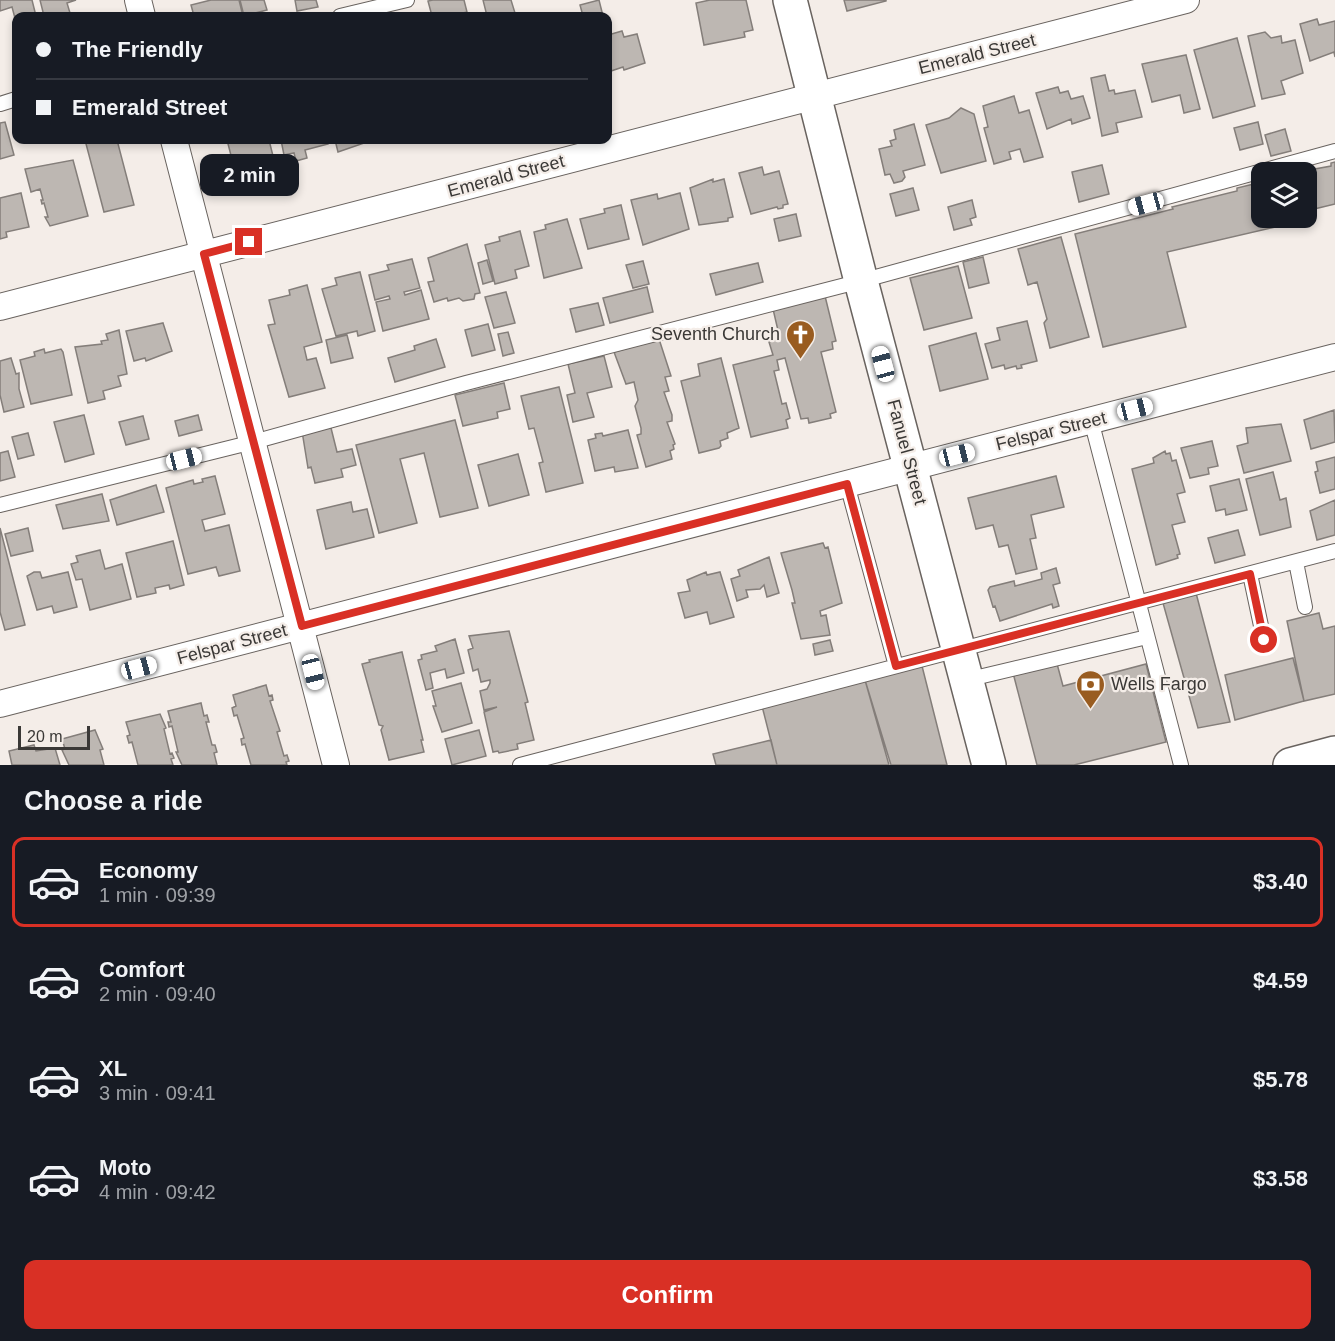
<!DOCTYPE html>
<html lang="en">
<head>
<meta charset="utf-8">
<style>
  body { margin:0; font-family:Arial,sans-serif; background:#242831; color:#f1f3f6; height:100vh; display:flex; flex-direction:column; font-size:22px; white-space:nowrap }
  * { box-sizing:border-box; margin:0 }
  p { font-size:20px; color:#9ea1a6 }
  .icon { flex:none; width:33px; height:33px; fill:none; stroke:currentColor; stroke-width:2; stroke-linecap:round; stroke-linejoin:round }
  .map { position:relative; height:765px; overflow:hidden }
  .side { display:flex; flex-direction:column; background:#171b24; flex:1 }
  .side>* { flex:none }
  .top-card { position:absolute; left:12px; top:12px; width:600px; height:132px; border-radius:12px; box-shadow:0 3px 9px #0003; display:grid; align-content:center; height:132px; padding:0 24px; background:#171b24 }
  .fabs { position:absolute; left:1251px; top:162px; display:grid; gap:12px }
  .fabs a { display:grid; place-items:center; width:66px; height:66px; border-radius:12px; background:#171b24; box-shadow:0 3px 9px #0003; font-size:30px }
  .scale { position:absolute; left:18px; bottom:15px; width:72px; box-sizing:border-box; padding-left:6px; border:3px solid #3a3836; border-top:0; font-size:16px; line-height:21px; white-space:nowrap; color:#3a3836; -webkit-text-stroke:4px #f4ede8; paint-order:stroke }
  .end { position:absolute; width:27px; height:27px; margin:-14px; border:8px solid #d93025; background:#fff; box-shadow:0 0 0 3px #fff }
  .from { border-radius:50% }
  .bubble { position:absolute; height:42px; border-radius:12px; background:#171b24; box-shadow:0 3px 9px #0003; font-size:20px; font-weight:600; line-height:42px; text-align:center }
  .car { position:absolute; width:18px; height:36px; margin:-18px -9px; border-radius:8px; box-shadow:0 0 4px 2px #0007; background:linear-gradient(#fff 24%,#345 0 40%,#fff 0 76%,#345 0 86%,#fff 0) }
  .top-card b { display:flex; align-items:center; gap:21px; height:57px; font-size:22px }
  .top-card b+b { border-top:2px solid #363941 }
  .top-card i { width:15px; height:15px; background:#f1f3f6 }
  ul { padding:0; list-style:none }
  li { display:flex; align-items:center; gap:18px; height:90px; margin:0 12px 9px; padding:0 12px; border:3px solid transparent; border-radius:12px }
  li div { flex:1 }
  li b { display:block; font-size:22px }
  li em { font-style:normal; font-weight:600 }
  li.selected { border-color:#d93025 }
  li>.icon { width:54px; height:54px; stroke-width:1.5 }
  h2 { padding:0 24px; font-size:27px; line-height:72px }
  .action { display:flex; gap:12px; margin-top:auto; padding:12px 24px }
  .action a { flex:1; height:69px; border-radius:12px; background:#d93025; color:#fff; font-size:24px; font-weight:600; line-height:69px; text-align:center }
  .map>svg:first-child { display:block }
  .building { fill:#bdb7b2; stroke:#847e7a; stroke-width:1.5 }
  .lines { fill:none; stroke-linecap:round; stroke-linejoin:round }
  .lane-casing { stroke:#69635f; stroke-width:16 }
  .street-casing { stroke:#69635f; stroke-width:28 }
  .secondary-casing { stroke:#69635f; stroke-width:36 }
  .lane { stroke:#fff; stroke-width:14 }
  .street { stroke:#fff; stroke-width:26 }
  .secondary { stroke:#fff; stroke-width:33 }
  .route { stroke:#d93025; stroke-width:8 }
  .labels { text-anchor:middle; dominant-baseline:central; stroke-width:4.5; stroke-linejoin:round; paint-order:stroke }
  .street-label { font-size:18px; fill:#3a3836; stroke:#f4ede8 }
  .poi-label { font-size:18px; fill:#3a3836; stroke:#f4ede8; text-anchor:end }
</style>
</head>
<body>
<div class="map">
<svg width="1335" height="765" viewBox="0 0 1335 765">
  <rect width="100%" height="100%" fill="#f4ede8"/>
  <!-- building -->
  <path class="building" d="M0,0H32L36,16H16V22L12,7L0,11Z
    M40,0H76L67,3L70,13L58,16H44Z
    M211,0H239L243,16H194L191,5Z
    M240,0H264L267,10L244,16Z
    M295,0H316L318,7L297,11Z
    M433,0H464L467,12L452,16H432L428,1Z
    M483,0H511L515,13L487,16Z
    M599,0L603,16H583L580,5Z
    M710,0H746L753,30L744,32L745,37L704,45L696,3Z
    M844,0H886V1L847,11Z
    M1317,19L1319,25L1335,21V57L1334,52L1310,61L1300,24Z
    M622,31L624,37L637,34L645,63L624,70L623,67L611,71L608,63V35Z
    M1265,32L1271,38L1281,36L1282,43L1295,40L1303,73L1281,81L1285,94L1262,99L1248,36Z
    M1237,38L1255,106L1213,118L1194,50Z
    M1186,55L1200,109L1184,113L1180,95L1152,102L1142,64Z
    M1105,75L1109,91L1114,90L1115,94L1135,90L1142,117L1116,123L1118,132L1102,136L1091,78Z
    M1058,87L1060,93L1068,91L1071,99L1083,96L1090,118L1072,124L1071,119L1047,129L1036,93Z
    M1014,96L1019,113L1029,110L1043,157L1024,162L1020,149L1009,152L1011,159L994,164L984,128L988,127L983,106Z
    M961,108L974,114L986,161L941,173L926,125L949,118Z
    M5,122L14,155L0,159V123Z
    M1258,122L1263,144L1240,150L1234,128Z
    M914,124L925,165L903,171L905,177L902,181L894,183L890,174L885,175L879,149L892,146L890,141L896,139L894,130Z
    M1285,129L1291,151L1271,156L1265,135Z
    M85,140H117L134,205L104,212Z
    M227,140H269L274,160L243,166L241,161L233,163Z
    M281,140H327L328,144L305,150L307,158L296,161L294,153L284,155Z
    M335,140H369L370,141L338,152Z
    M73,160L88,216L50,226L45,217H48L44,203L42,204L41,200H43L40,189L31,192L25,169Z
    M1335,162V204L1306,211V172H1298L1331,166V163Z
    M1102,165L1109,194L1079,202L1072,172Z
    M762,167L764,175L779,171L788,204L783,205V208L778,209L777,207L751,214L739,173Z
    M713,179V182L724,179L733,217L728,218V221L699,225L690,188Z
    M1262,182V218H1296L1297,222L1167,252L1186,327L1103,347L1075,234L1173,209L1172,207L1237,191V188Z
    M913,188L919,210L896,216L890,194Z
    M21,193L29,227L6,232L7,237L0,239V198Z
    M680,193L689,229L643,245L631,200L657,194L658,199Z
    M972,200L976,217L970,219L972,225L954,230L948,207Z
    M621,205L629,239L588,249L580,219L605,213L604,209Z
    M796,214L801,236L779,241L774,219Z
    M567,219L582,268L544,278L534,232L546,229L545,225Z
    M520,231L529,266L515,270L517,278L495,284L485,245L500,241L499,237Z
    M1061,237L1089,337L1050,348L1044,323L1047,319L1037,282L1028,285L1018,249Z
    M467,244L480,293L475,294L474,299L463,301L459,298L448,301L447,298L434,302L428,282L434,281L428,258Z
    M983,257L989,283L969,288L963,262Z
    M412,259L420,288L404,292L405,295L421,290L429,319L383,331L376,302L390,299L389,296L375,300L369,275L389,270L387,265Z
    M487,260L493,281L483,284L478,263Z
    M643,261L649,284L633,288L626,265Z
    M758,263L763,282L716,295L710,274Z
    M958,266L972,318L924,330L910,278Z
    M360,272L375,331L358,336L357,331L336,336L322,289L337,285L335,278Z
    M307,285L322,342L304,347L307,360L316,358L325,388L289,397L268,325L275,324L269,300L290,295L289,290Z
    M647,287L653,312L610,323L603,298Z
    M506,292L515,323L494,328L485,297Z
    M825,296L836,341L832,342L833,349L821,352L836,412L830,414L831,418L809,423L808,418L801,419L785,358L777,360L779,370L774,371L782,404L786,403L790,418L786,420L788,428L751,437L733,365L773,355L769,342L780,339L773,309Z
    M598,303L604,325L576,332L570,309Z
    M1027,321L1037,361L1021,365L1022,368L1017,369L1016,366L1005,369L1004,365L992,368L985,344L1000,340L997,328Z
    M163,323L172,351L146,361L145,358L134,361L126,331Z
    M488,324L495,350L472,356L465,330Z
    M119,330L127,374L118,376L121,386L103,391L105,399L88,403L75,347L102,344L101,341L108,340L106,334Z
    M508,332L514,353L503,356L498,334Z
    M976,333L988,379L940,391L929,346Z
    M347,335L353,358L331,363L326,340Z
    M436,339L445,367L395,382L388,358L415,350L414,346Z
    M659,339L671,376L665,377L669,391L664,392L672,415V421L667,422L675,444L673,445L674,449L670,451L672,459L646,467L637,435L641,434V428L635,406L638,400L634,382L626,384L614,352Z
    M44,349L45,353L61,349L63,352L72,395L31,404L20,360L35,356L34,352Z
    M604,356L612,387L587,393L594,417L573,422L567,395L575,393L568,364Z
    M11,358L16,374L19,373V389L24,407L4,412L0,395V361Z
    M721,358L739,428L727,433L728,438L720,441L721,446L719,448L699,453L681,381L700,376L698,364Z
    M504,383L510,409L497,412L498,418L463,426L455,395Z
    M559,387L583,483L546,492L539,463L543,462L534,428L529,429L521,396Z
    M1334,410L1335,442L1311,449L1304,420Z
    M84,415L94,454L65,462L54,422Z
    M198,415L202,430L179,436L175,421Z
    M143,416L149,439L126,445L119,422Z
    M455,420L478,508L440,517L424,453L400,459L417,523L379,533L356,445Z
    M330,424L337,452L352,449L356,465L341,469L343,477L315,483L311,467L308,468L302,431Z
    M1281,424L1291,461L1244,473L1237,446L1248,443L1246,428Z
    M628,430L638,468L615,472L614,467L595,471L588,440L596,438L595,434L602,433L603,436Z
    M28,433L34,455L18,459L12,437Z
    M1212,441L1218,466L1208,468L1209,474L1190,478L1181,448Z
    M8,451L15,477L0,481V453Z
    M1165,451L1166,454L1170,453L1172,461L1176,460L1185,492L1177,494L1185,522L1172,525L1180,554L1177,555L1178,558L1156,565L1132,469L1154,463L1153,458Z
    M518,454L529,495L489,506L478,465Z
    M1335,457V489L1320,493L1315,472L1318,471L1316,462Z
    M1273,472L1280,500L1286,498L1291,527L1260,535L1246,479Z
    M215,476L225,514L202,520L205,531L229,525L240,571L219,576L216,567L188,574L166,488L193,480L194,484L203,482L202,479Z
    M1056,476L1064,507L1031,515L1036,538L1030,539L1037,569L1016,574L1008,545L999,547L993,525L976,529L968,498Z
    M1239,479L1247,510L1226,515L1225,509L1216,511L1210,486Z
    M156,485L164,512L117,525L110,500Z
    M102,494L109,521L63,529L56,505Z
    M1335,500V535L1317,540L1310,511Z
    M351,502L353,512L367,509L374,537L326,549L317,510Z
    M0,528L25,625L5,630L0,612Z
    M28,528L33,551L11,556L5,534Z
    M1238,530L1245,555L1215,563L1208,538Z
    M173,541L184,585L170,589L169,585L155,588L156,593L137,597L126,553Z
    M823,543L825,548L828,547L842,603L820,611L821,616L826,615L830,635L801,639L792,603H795L792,590L781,553Z
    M100,550L105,569L122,564L131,599L90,610L82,579L76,580L71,564L78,562L76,556Z
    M769,557L779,593L767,597L764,585L760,589L746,590L748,597L737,601L731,579L740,576L738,570Z
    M1056,568L1060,583L1053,585L1059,606L1053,608L1052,604L1000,621L995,606L993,607L988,590L990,587L1014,581L1015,586L1042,579L1041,573Z
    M34,572H40L42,578L68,572L77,607L54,613L52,606L37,610L27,576Z
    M706,572L707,575L720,572L734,617L710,624L707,612L685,618L678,593L690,591L687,580Z
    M1196,593L1230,722L1198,728L1163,603Z
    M1319,613L1323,629L1335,626V694L1304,701L1287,621Z
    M509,631L528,702L525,703L534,740L517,744L518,749L499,753L498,751L493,752L484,712L497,707L484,710L480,691L487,689L490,683V680L481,682L478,669L473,671L468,650L473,648L469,636Z
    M455,639L464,673L447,678L445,669L430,673L433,688L426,690L418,660L422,659L421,655L437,651L435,646Z
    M830,640L833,651L815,655L813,644Z
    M402,652L423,740H421L424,752L389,760L381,730L383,726L379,725L362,664L370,662L369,660Z
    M1293,658L1304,701L1235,720L1225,675Z
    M1056,660L1063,686L1146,664L1166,742L1074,765H1037L1012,669Z
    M922,666L947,765H891L865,680Z
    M865,680L889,765H777L762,706Z
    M461,683L472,723L442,732L433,706H436L432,691Z
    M266,685L269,696L272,695L273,700L270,701L280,731L277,732L284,756L287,755L289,761L286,762L287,765H251L245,744L242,745L241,739L244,738L237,715L234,716L232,708L236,706L233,695Z
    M201,703L204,716L207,715L209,722H206L212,745H215L217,752L214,753L217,765H182L176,752H178L172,726L169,727L168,722H171L168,711Z
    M160,714L166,728L164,729L170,754L172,753L174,758L171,759L173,765H138L132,742L129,743L127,736L130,735L126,722Z
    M95,730L103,749L100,750L104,765H69L62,750L65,749L62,739Z
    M479,730L486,756L452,765L445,739Z
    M771,740L777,765H716L713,754Z
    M34,745L36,751L55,748L60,765H12L9,751Z"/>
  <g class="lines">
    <defs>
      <path id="lane" d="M340,16L407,0
        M0,104L16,99
        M1091,420L1181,765
        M847,484L896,666
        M0,505L253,442L466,383L861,281L1335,151
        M1296,562L1305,607
        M1250,574L1264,640
        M966,680L1147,637
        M520,765L1335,551"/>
      <path id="street" d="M138,0L142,16
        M174,140L336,765
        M0,307L1186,0
        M0,704L1335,357"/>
      <path id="secondary" d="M790,0L861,281L989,765
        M1290,765L1335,753"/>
    </defs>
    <!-- lane casing -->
    <use href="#lane" class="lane-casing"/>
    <!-- street casing -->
    <use href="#street" class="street-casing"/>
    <!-- secondary casing -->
    <use href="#secondary" class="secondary-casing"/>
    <!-- lane -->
    <use href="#lane" class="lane"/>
    <!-- street -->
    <use href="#street" class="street"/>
    <!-- secondary -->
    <use href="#secondary" class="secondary"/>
  </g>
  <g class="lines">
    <!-- route -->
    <path class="route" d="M249,242L204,254L302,626L847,484L896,666L1250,574L1264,640"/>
  </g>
  <!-- icons -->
  <defs>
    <symbol id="church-pin" viewBox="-11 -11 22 30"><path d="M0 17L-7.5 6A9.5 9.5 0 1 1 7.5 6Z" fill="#995c20" stroke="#f4ede8"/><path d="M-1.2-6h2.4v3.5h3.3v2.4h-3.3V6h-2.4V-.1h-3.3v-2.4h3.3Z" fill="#fff"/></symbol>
    <symbol id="bank-pin" viewBox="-11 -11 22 30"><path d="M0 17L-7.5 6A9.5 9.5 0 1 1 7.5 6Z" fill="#995c20" stroke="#f4ede8"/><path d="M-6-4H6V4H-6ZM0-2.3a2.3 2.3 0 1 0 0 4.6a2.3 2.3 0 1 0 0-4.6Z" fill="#fff"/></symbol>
  </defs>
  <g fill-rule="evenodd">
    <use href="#church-pin" x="784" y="318" width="33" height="45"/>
    <use href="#bank-pin" x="1074" y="668" width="33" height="45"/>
  </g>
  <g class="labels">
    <!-- street labels -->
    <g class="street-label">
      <text transform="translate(977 54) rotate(-14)">Emerald Street</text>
      <text transform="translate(506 176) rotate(-15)">Emerald Street</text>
      <text transform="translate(1051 431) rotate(-14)">Felspar Street</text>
      <text transform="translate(907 452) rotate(75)">Fanuel Street</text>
      <text transform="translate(232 644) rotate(-15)">Felspar Street</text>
    </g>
    <!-- poi labels -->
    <g class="poi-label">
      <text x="780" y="334">Seventh Church</text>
      <text x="1111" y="684" text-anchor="start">Wells Fargo</text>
    </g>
  </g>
</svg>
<div class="fabs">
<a><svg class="icon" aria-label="layers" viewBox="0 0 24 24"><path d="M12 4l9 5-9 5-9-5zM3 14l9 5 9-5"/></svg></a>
</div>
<div class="scale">20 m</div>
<i class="end from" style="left:1264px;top:640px"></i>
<i class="end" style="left:249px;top:242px"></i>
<div class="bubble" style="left:200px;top:154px;width:99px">2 min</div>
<i class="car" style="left:1146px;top:204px;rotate:255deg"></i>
<i class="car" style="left:883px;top:364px;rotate:345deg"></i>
<i class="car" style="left:1135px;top:409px;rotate:76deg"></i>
<i class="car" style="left:957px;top:455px;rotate:76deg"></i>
<i class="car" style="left:184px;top:459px;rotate:76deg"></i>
<i class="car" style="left:139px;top:668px;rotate:75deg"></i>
<i class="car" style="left:313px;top:672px;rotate:166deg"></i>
<div class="top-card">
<b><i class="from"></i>The Friendly</b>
<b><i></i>Emerald Street</b>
</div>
</div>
<section class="side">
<h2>Choose a ride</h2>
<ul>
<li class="selected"><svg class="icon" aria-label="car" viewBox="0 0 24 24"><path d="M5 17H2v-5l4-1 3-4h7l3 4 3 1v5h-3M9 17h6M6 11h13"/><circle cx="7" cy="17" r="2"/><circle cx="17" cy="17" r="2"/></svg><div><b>Economy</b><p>1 min · 09:39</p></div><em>$3.40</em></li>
<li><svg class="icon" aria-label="car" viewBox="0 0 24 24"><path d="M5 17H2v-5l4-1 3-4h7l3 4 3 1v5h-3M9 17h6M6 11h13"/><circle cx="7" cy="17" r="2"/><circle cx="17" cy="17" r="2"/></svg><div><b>Comfort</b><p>2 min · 09:40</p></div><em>$4.59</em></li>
<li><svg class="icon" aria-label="car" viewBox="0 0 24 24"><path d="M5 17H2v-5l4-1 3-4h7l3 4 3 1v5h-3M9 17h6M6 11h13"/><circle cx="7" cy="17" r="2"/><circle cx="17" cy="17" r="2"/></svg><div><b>XL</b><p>3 min · 09:41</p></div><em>$5.78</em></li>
<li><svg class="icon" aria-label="car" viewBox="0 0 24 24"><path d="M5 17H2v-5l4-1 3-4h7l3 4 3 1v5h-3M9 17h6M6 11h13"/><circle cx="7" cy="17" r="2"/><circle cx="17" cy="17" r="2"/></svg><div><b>Moto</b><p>4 min · 09:42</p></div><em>$3.58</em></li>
</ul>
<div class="action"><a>Confirm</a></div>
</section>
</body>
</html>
